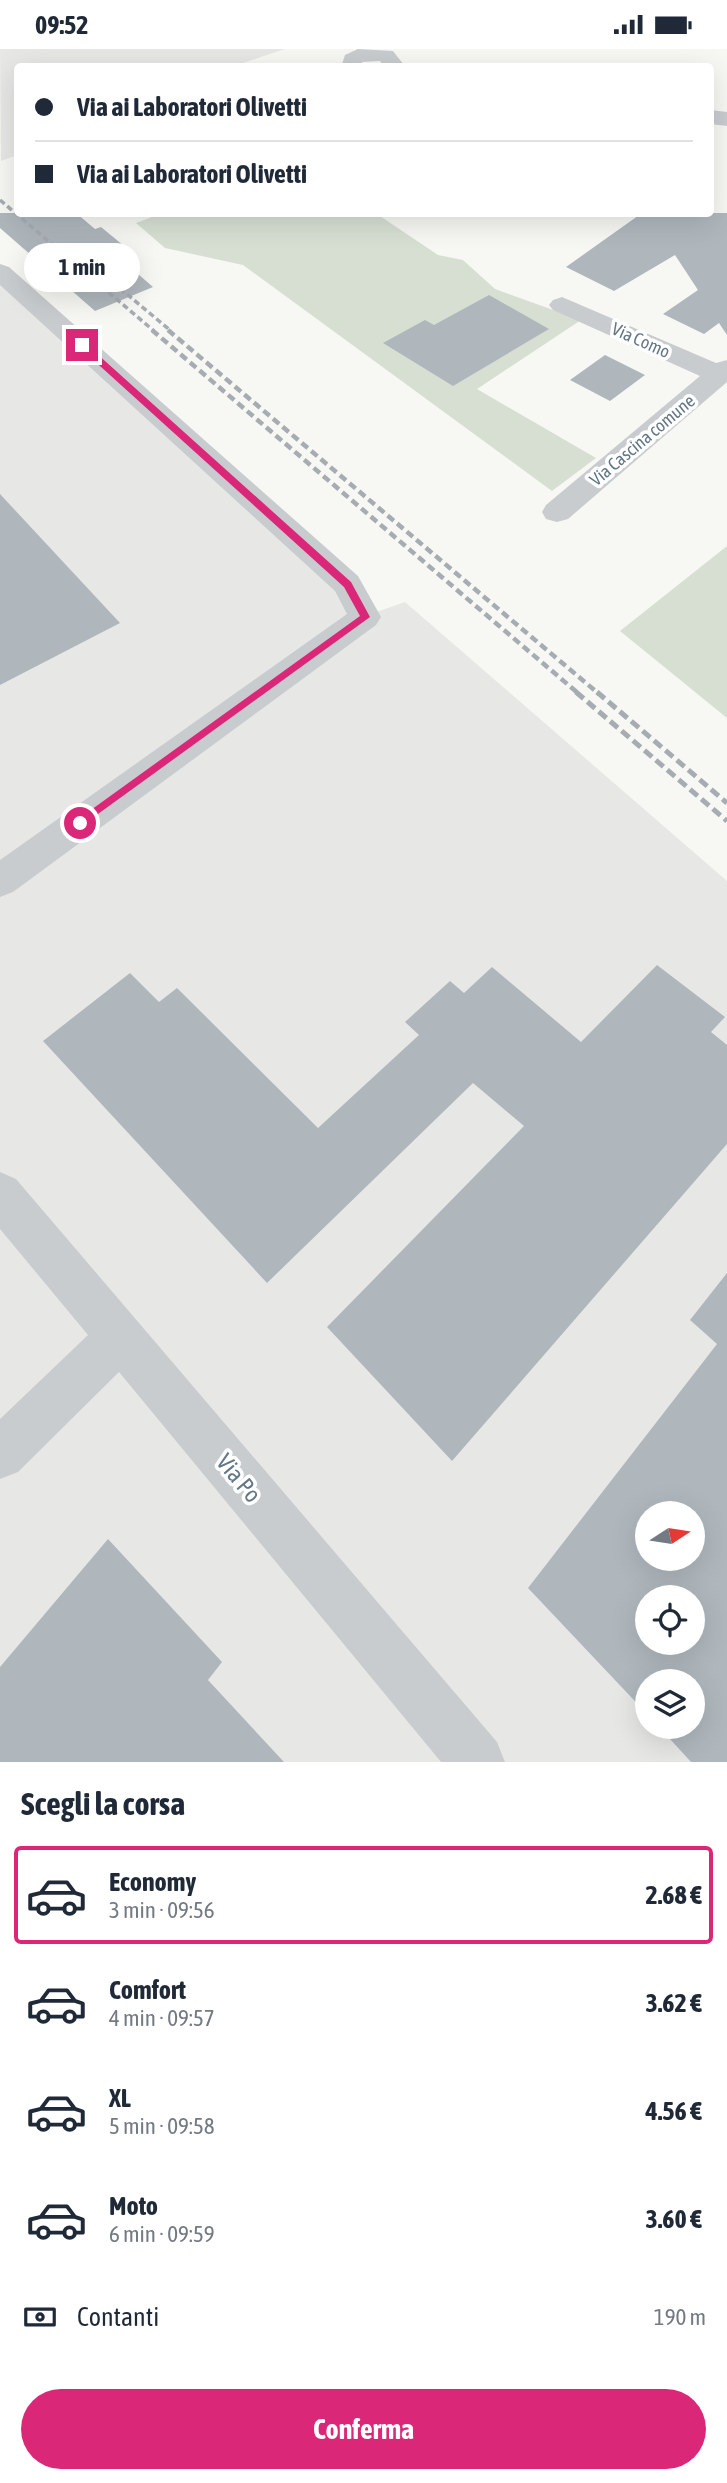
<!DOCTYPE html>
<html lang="it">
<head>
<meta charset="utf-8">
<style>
  body { margin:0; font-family:"Asap Condensed",sans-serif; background:#f6f6f7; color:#1f2937; height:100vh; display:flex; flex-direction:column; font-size:26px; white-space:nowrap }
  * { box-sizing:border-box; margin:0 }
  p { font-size:23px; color:#747a83 }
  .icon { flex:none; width:38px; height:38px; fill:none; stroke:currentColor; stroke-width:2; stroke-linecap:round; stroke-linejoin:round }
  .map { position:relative; height:1713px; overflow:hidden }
  .sheet { display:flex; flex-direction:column; background:#fff; flex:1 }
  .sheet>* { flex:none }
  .top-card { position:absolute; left:14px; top:14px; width:700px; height:154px; border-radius:7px; box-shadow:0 7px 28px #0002; display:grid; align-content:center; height:154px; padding:0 21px; background:#fff }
  .needle { width:46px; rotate:78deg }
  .buttons { position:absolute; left:635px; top:1452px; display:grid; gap:14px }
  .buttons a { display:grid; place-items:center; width:70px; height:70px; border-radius:50%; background:#fff; box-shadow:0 7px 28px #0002; font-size:35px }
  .end { position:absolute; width:32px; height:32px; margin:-16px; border:9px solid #db2777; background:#fff; box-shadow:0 0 0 4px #fff }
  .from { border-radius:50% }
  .bubble { position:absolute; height:49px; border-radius:24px; background:#fff; box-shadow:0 7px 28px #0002; font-size:23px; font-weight:700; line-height:49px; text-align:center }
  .top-card b { display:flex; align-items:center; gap:24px; height:66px; font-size:26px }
  .top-card b+b { border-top:2px solid #e0e1e3 }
  .top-card i { width:18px; height:18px; background:#1f2937 }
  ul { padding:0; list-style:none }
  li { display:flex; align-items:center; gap:21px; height:98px; margin:0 14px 10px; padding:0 7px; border:4px solid transparent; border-radius:7px }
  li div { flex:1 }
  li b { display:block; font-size:26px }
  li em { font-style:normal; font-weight:700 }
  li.active { border-color:#db2777 }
  li>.icon { width:63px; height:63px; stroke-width:1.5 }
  h2 { padding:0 21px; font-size:32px; line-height:84px }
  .pay { display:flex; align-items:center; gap:18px; height:77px; padding:0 21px; font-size:26px }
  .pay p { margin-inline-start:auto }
  .action { display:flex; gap:14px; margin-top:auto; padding:14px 21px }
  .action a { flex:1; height:80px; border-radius:42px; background:#db2777; color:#fff; font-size:28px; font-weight:700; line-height:80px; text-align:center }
  .status { display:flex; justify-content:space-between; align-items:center; height:49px; padding:0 35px; background:#fff; direction:ltr }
  .status svg { height:19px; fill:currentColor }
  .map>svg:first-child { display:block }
  .built { fill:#e7e8e6; fill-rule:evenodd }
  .green { fill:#d7dfd3 }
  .building { fill:#afb7bd; fill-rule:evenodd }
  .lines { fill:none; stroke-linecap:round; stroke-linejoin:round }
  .minor { fill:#c9cccf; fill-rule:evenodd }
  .rail-far2 { stroke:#a6acb2; stroke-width:3.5; stroke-dasharray:6 3.5; stroke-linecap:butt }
  .rail-far1 { stroke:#a6acb2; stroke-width:4.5; stroke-dasharray:8 4.5; stroke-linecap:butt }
  .rail { stroke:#a6acb2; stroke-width:5; stroke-dasharray:10 5; stroke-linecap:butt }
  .route { fill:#db2777 }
  .labels { text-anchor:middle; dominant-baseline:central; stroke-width:7; stroke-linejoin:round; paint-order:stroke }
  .far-street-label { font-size:18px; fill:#637787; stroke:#fff }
  .near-street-label { font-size:24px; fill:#637787; stroke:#fff }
</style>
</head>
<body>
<div class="status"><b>09:52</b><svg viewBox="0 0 49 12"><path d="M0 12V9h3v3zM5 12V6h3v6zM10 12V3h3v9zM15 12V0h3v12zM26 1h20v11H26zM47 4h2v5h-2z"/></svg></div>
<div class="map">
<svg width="727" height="1713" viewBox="0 0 727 1713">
  <rect width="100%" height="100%" fill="#f7f7f3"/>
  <!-- built -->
  <path class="built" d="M0,0H285L234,17L18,18L17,106L1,112Z
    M0,223L365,567L405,553L727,832V1713H0ZM648,1465H693V1510H648ZM648,1549H693V1594H648ZM648,1633H693V1678H648Z"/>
  <!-- green -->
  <path class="green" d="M163,164L377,165L438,206L463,211L495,240L581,271L477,340L596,409L552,442L243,216L165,199L136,174Z
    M727,497V669L620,582Z"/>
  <!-- building -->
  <path class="building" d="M0,164H76L95,180L101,178L135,206L122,211L153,238L95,262L0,179Z
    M642,164H727V286L719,274L704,285L663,265L698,241L675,206L614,242L566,218Z
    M489,246L549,280L453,337L383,294L425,271L434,276Z
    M605,306L645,326L610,352L570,331Z
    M0,445L120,574L0,636Z
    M657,916L725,968L711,983L727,996V1095L452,1412L327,1278L524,1077L473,1034L267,1234L43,992L130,924L159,953L177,939L318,1079L419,986L405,973L450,932L464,944L492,918L581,993Z
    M727,1224V1713H691L659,1678H693V1633H648V1666L528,1539L717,1295L690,1271ZM648,1465H693V1510H648ZM648,1549H693V1594H648Z
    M108,1490L222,1613L208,1631L284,1713H0V1618Z"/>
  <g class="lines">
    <!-- minor -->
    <path class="minor" d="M358,0L393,2L404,16L384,18L380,12L362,13V18H341L345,6Z
      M710,61L727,63V77L710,75Z
      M0,215L9,218L358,527L381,568L376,576L13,843L0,848V811L347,565L335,542L0,236Z
      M562,248L716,314L727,311V333L568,470L557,473L546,470L542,463L546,456L700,327L553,261L549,256L553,251Z
      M0,1123L16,1130L497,1693L505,1713H441L119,1323L18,1423L0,1430V1370L88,1286L0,1180Z"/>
    <!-- rail-far2 -->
    <path class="rail-far2" d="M0,151L154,282
      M98,221L171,282"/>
    <!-- rail-far1 -->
    <path class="rail-far1" d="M152,281L579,645
      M168,281L599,645"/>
    <!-- rail -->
    <path class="rail" d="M576,643L727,772
      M597,643L727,754"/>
  </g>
  <!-- route -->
  <path class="route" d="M79,294H85L351,533L370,568L80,778L75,774L77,771L360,567L344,538L79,298Z"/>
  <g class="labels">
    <!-- far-street labels -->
    <g class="far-street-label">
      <text transform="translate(641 291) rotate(24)">Via Como</text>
      <text transform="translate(642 391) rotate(-40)">Via Cascina comune</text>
    </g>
    <!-- near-street labels -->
    <g class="near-street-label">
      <text transform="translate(239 1429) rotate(50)">Via Po</text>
    </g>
  </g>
</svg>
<div class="buttons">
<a><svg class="needle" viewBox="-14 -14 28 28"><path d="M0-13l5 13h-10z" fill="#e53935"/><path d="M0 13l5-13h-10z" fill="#747a83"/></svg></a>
<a><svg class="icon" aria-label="locate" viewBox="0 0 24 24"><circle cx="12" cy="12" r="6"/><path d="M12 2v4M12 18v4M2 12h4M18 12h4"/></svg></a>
<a><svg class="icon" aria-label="layers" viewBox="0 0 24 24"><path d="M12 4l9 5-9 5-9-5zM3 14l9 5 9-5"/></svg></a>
</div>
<i class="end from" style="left:80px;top:774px"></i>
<i class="end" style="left:82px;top:296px"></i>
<div class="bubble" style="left:24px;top:194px;width:116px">1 min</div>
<div class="top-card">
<b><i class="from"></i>Via ai Laboratori Olivetti</b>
<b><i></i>Via ai Laboratori Olivetti</b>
</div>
</div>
<section class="sheet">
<h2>Scegli la corsa</h2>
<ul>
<li class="active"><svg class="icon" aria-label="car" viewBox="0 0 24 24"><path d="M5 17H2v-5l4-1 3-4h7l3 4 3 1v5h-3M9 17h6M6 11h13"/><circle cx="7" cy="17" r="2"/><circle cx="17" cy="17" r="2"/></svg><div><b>Economy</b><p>3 min · 09:56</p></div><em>2.68 €</em></li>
<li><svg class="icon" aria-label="car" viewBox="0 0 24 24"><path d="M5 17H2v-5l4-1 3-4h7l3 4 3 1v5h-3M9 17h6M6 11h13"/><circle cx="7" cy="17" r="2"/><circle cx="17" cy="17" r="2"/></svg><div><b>Comfort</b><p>4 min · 09:57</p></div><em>3.62 €</em></li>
<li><svg class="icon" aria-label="car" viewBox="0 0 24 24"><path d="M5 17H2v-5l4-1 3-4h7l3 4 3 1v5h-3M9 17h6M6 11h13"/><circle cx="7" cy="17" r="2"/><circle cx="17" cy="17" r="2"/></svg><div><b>XL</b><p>5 min · 09:58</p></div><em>4.56 €</em></li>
<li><svg class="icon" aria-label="car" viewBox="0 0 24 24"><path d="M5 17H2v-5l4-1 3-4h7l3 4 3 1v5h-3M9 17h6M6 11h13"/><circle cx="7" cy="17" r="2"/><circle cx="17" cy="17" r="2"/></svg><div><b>Moto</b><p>6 min · 09:59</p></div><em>3.60 €</em></li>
</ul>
<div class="pay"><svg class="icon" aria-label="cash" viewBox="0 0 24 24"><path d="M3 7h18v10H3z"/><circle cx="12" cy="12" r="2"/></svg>Contanti<p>190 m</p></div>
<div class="action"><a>Conferma</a></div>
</section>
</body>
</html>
